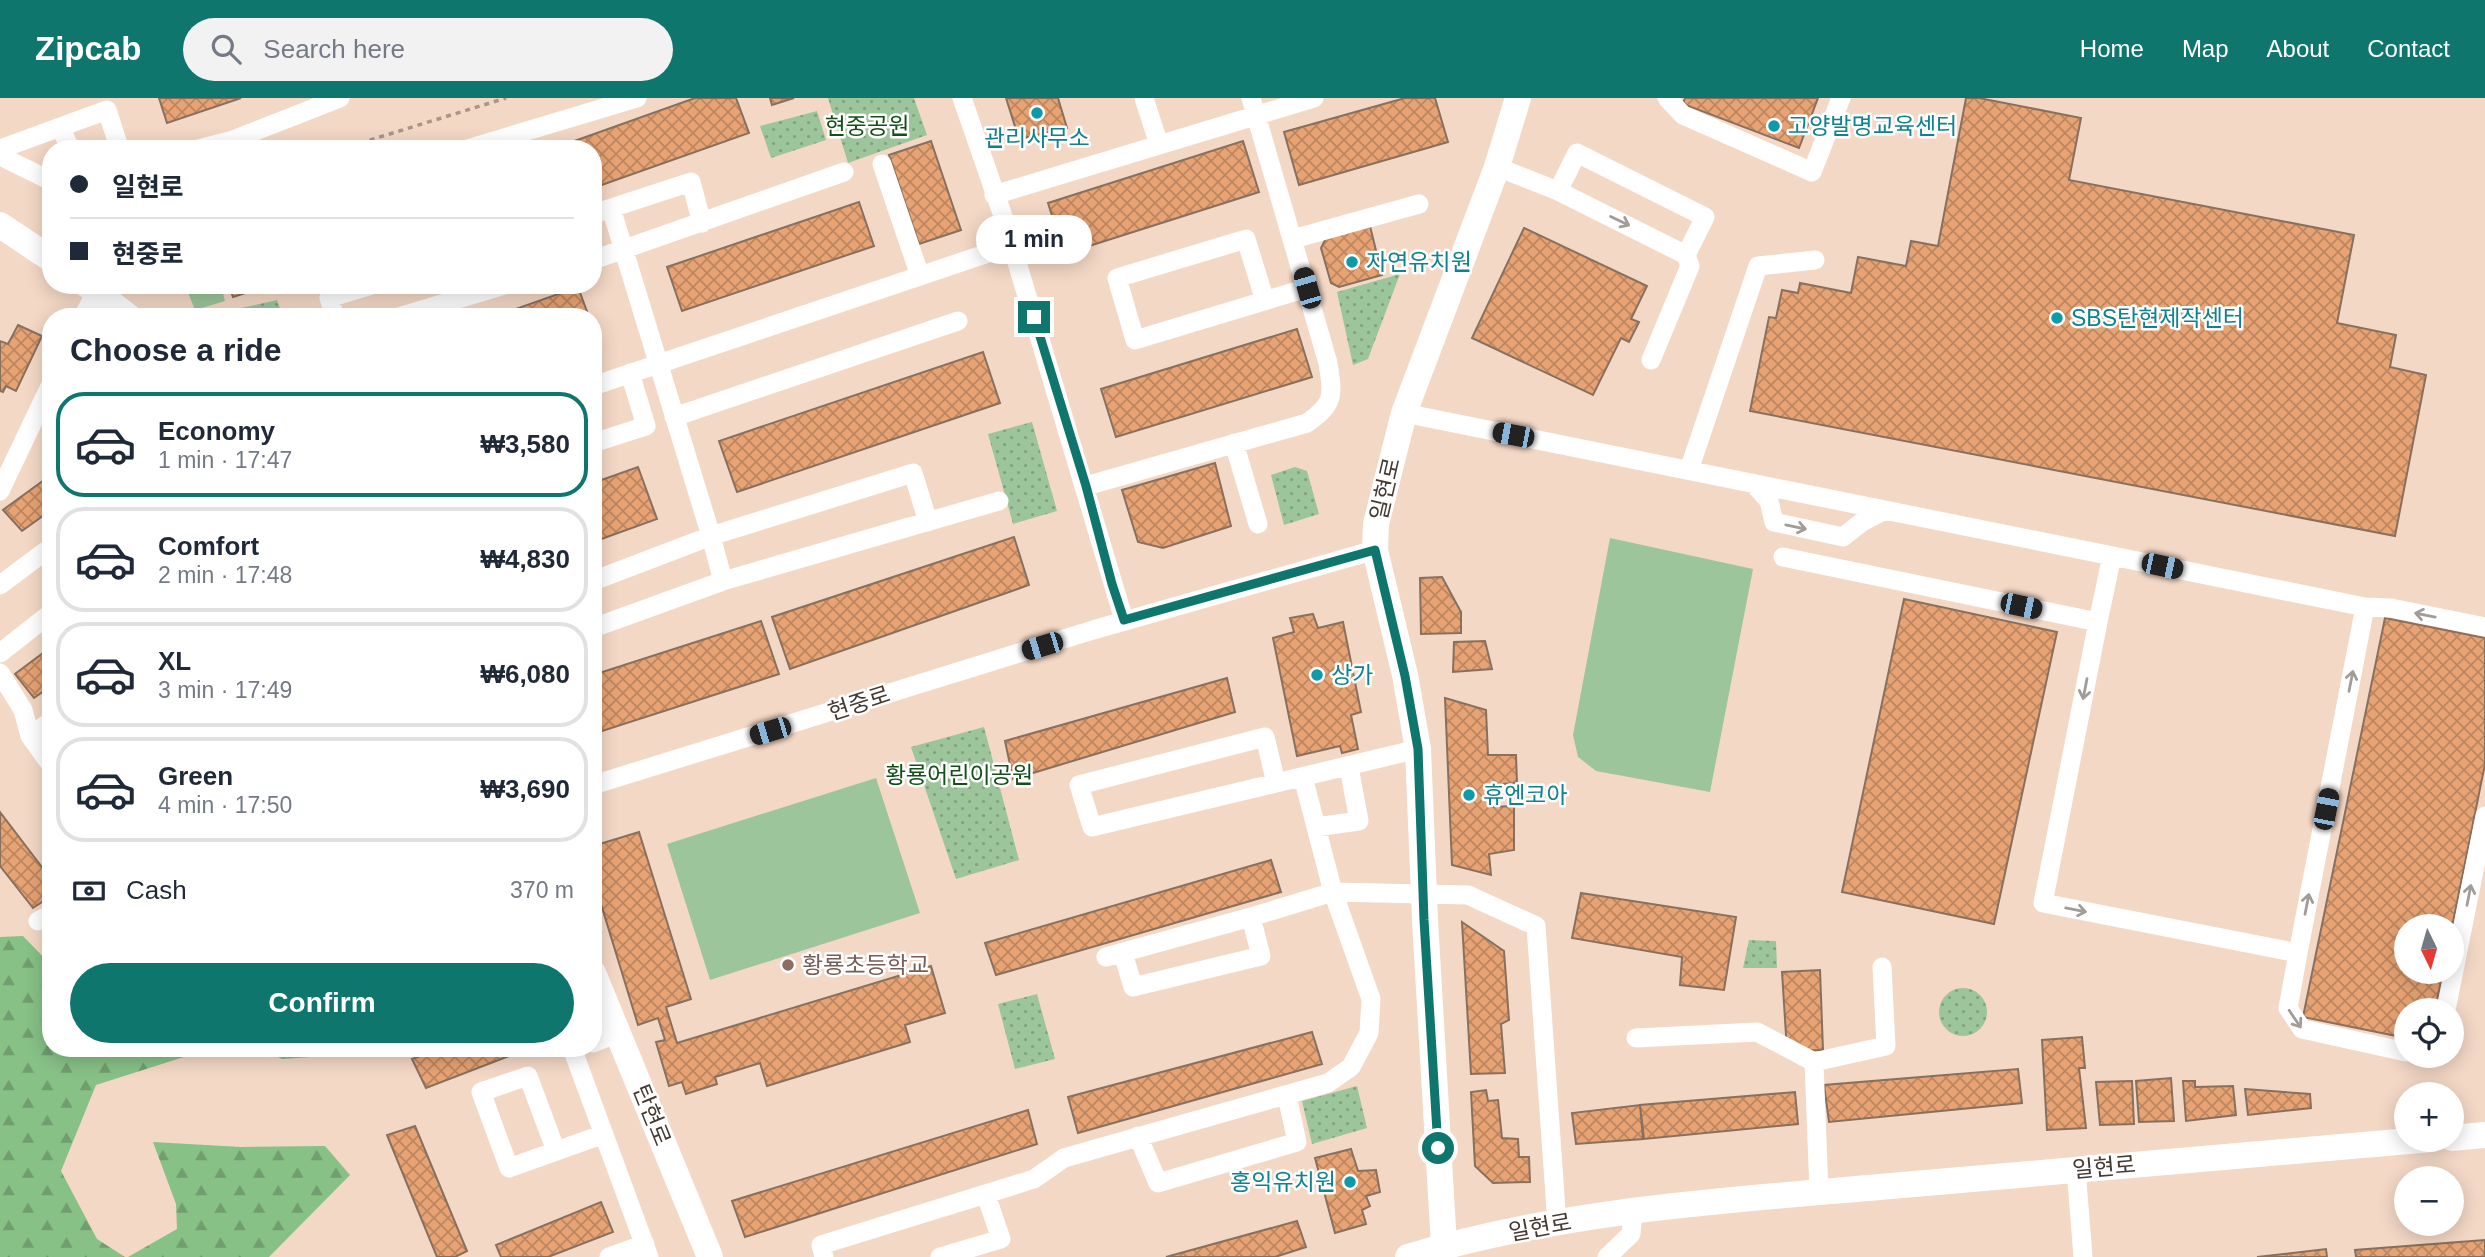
<!DOCTYPE html>
<html lang="en">
<head>
<meta charset="utf-8">
<style>
  body { margin:0; font-family:Arial,"Noto Sans KR",sans-serif; background:#f2f2f3; color:#1f2937; height:100vh; display:flex; flex-direction:column; font-size:26px; white-space:nowrap }
  * { box-sizing:border-box; margin:0 }
  p { font-size:23px; color:#747a83 }
  .icon { flex:none; width:38px; height:38px; fill:none; stroke:currentColor; stroke-width:2; stroke-linecap:round; stroke-linejoin:round }
  .map { position:relative; flex:1; overflow:hidden }
  .panel { position:absolute; left:42px; top:210px; width:560px; height:749px; display:flex; flex-direction:column; background:#fff; border-radius:28px; box-shadow:0 4px 18px #0003 }
  .panel>* { flex:none }
  .hud { position:absolute; left:42px; top:42px; width:560px; height:154px; border-radius:28px; box-shadow:0 4px 18px #0003; display:grid; align-content:center; height:154px; padding:0 28px; background:#fff }
  .needle { width:46px; rotate:175deg }
  .tools { position:absolute; left:2394px; top:816px; display:grid; gap:14px }
  .tools a { display:grid; place-items:center; width:70px; height:70px; border-radius:50%; background:#fff; box-shadow:0 4px 18px #0003; font-size:35px }
  .end { position:absolute; width:32px; height:32px; margin:-16px; border:9px solid #0f766e; background:#fff; box-shadow:0 0 0 4px #fff }
  .from { border-radius:50% }
  .bubble { position:absolute; height:49px; border-radius:24px; background:#fff; box-shadow:0 4px 18px #0003; font-size:23px; font-weight:700; line-height:49px; text-align:center }
  .car { position:absolute; width:21px; height:42px; margin:-21px -10px; border-radius:9px; box-shadow:0 0 5px 2px #0007; background:linear-gradient(#222 24%,#8ab4d8 0 40%,#222 0 76%,#8ab4d8 0 86%,#222 0) }
  .hud b { display:flex; align-items:center; gap:24px; height:66px; font-size:26px }
  .hud b+b { border-top:2px solid #e0e1e3 }
  .hud i { width:18px; height:18px; background:#1f2937 }
  ul { padding:0; list-style:none }
  li { display:flex; align-items:center; gap:21px; height:105px; margin:0 14px 10px; padding:0 14px; border:4px solid #e0e1e3; border-radius:28px }
  li div { flex:1 }
  li b { display:block; font-size:26px }
  li em { font-style:normal; font-weight:700 }
  li.active { border-color:#0f766e }
  li>.icon { width:63px; height:63px; stroke-width:1.5 }
  h2 { padding:0 28px; font-size:32px; line-height:84px }
  .pay { display:flex; align-items:center; gap:18px; height:77px; padding:0 28px; font-size:26px }
  .pay p { margin-inline-start:auto }
  .action { display:flex; gap:14px; margin-top:auto; padding:14px 28px }
  .action a { flex:1; height:80px; border-radius:42px; background:#0f766e; color:#fff; font-size:28px; font-weight:700; line-height:80px; text-align:center }
  header { display:flex; align-items:center; gap:42px; box-sizing:border-box; height:98px; padding:0 35px; background:#0f766e; color:#fff }
  header strong { font-size:33px }
  nav { display:flex; gap:38px; margin-inline-start:auto; font-size:24px }
  .search { width:490px; height:63px; background:#f2f2f3; display:flex; align-items:center; gap:18px; box-sizing:border-box; padding:0 24px; border-radius:38px; color:#747a83; font-size:26px }
  .map>svg:first-child { display:block }
  .grass { fill:url(#grass-dots) }
  .forest { fill:url(#forest-firs) }
  .pitch { fill:#9dc59c }
  .building { fill:url(#building-cross-hatch); stroke:#88705f; stroke-width:2 }
  .lines { fill:none; stroke-linecap:round; stroke-linejoin:round }
  .path { stroke:#aa9587; stroke-width:3.5; stroke-dasharray:5 5; stroke-linecap:butt }
  .minor { stroke:#fff; stroke-width:19 }
  .major { stroke:#fff; stroke-width:26 }
  .oneway { stroke:#a29c98 }
  .route { stroke:#0f766e; stroke-width:9 }
  .culture-dot { fill:#0f9aa8; stroke:#fff; stroke-width:2.5 }
  .education-dot { fill:#8d6e63; stroke:#fff; stroke-width:2.5 }
  .labels { text-anchor:middle; dominant-baseline:central; stroke-width:5; stroke-linejoin:round; paint-order:stroke }
  .park-label { font-size:23px; fill:#134f16; stroke:#fff }
  .culture-label { font-size:23px; fill:#0d838f; stroke:#fff; text-anchor:start }
  .street-label { font-size:23px; fill:#453a32; stroke:#fff }
  .education-label { font-size:23px; fill:#785e54; stroke:#fff; text-anchor:start }
</style>
</head>
<body>
<header>
<strong>Zipcab</strong>
<div class="search"><svg class="icon" aria-label="search" viewBox="0 0 24 24"><circle cx="10" cy="10" r="6"/><path d="M15 15l6 6"/></svg>Search here</div>
<nav><a>Home</a><a>Map</a><a>About</a><a>Contact</a></nav>
</header>
<div class="map">
<svg width="2485" height="1159" viewBox="0 0 2485 1159">
  <defs>
    <pattern id="grass-dots" width="8" height="8" patternUnits="userSpaceOnUse" patternTransform="scale(1.75)"><rect width="8" height="8" fill="#9dc59c"/><path d="M2 2h.1M6 6h.1" fill="none" stroke="#82a180" stroke-width="1.8" stroke-linecap="round"/></pattern>
    <pattern id="forest-firs" width="22" height="20" patternUnits="userSpaceOnUse" patternTransform="scale(1.75)"><rect width="22" height="20" fill="#87c186"/><path d="M5 1l3.5 6h-7zM16 11l3.5 6h-7z" fill="#709e6e"/></pattern>
    <pattern id="building-cross-hatch" width="8" height="8" patternUnits="userSpaceOnUse" patternTransform="scale(1.75)"><rect width="8" height="8" fill="#e7a373"/><path d="M0 0l8 8M0 8l8-8" fill="none" stroke="#bd865f"/></pattern>
  </defs>
  <rect width="100%" height="100%" fill="#f4d8c6"/>
  <!-- grass -->
  <path class="grass" d="M828,0H914L927,37L848,65Z
    M817,13L826,42L771,60L760,28Z
    M1400,176L1368,261L1353,267L1337,194Z
    M277,202L283,219H222L219,215Z
    M1032,324L1057,413L1013,426L988,336Z
    M1295,369L1307,373L1319,416L1284,427L1271,377Z
    M984,629L1019,762L956,781L911,649Z
    M1749,842L1776,843L1777,870H1743Z
    M1939 914a24 24 0 1 1 48 0a24 24 0 1 1-48 0Z
    M1037,896L1055,961L1015,971L998,906Z
    M1357,988L1367,1030L1312,1046L1302,1003Z"/>
  <!-- forest -->
  <path class="forest" d="M23,838L51,867V950H212L96,987L61,1073L97,1141L125,1159H0V839Z
    M261,950H311L310,959L282,961Z
    M153,1044L241,1049L325,1048L350,1077L269,1159H128L177,1131L176,1106Z"/>
  <!-- pitch -->
  <path class="pitch" d="M185,187H221L225,203L195,212Z
    M1610,440L1753,471L1710,694L1596,673L1578,659L1573,637Z
    M876,680L920,815L710,882L667,746Z"/>
  <!-- building -->
  <path class="building" d="M159,0H241L167,25Z
    M695,0H736L749,35L593,90V51H552Z
    M770,0H794L772,7Z
    M1006,0H1058L1067,30L1019,41Z
    M1405,0H1435L1448,44L1299,87L1284,34Z
    M1685,0H1818L1799,50L1683,6Z
    M1966,0H1979L2081,20L2069,82L2354,137L2337,225L2396,237L2390,269L2426,277L2395,438L1750,313L1769,219L1776,220L1782,192L1798,195L1800,185L1851,195L1858,159L1906,168L1911,143L1938,148Z
    M931,43L961,132L919,146L889,57Z
    M1243,43L1259,94L1064,156L1048,105Z
    M859,104L874,148L682,213L667,169Z
    M1370,128L1382,177L1339,189L1331,185L1321,150L1326,140Z
    M1524,130L1647,188L1631,221L1639,224L1629,244L1621,240L1593,297L1472,240Z
    M229,187H271L233,199Z
    M578,189L589,219H493Z
    M18,227L42,238L16,293L6,288L3,294L0,293V243L8,246Z
    M1297,231L1312,279L1116,339L1101,291Z
    M983,254L1000,305L737,394L719,343Z
    M1215,365L1231,428L1163,450L1138,444L1122,392Z
    M638,369L657,421L593,444V385Z
    M51,377V412L22,433L3,412Z
    M1014,439L1029,487L790,571L772,519Z
    M1442,479L1461,514V535L1421,536L1420,480Z
    M1904,501L2057,534L1994,826L1842,794Z
    M1313,516L1318,530L1343,524L1361,614L1351,617L1358,651L1342,655L1340,648L1297,658L1273,540L1294,534L1290,520Z
    M2385,520L2485,540V666L2452,829L2406,828V873H2443L2435,912H2406V940L2303,919Z
    M761,523L779,576L593,636V577Z
    M1485,543L1492,571L1453,574L1454,544Z
    M51,549V588L34,600L15,576Z
    M1227,580L1235,614L1013,681L1005,643Z
    M1445,600L1486,612L1488,657H1516L1517,685L1488,687L1490,709L1514,708V752L1489,756L1491,777L1452,767Z
    M0,714L51,781V798L33,810L0,768Z
    M639,734L691,901L666,909L677,945L931,868L945,915L905,927L910,944L767,988L760,965L715,979L717,986L686,996L682,984L669,988L656,944L665,942L658,920L638,927L593,780V748Z
    M1271,762L1281,794L996,877L985,845Z
    M1581,795L1736,819L1724,892L1680,887L1682,859L1572,840Z
    M1462,824L1504,853L1509,922L1501,926L1505,975L1471,976Z
    M1820,872L1823,952L1787,953L1782,874Z
    M1312,934L1322,966L1078,1035L1068,999Z
    M2082,939L2085,970H2079L2086,1030L2047,1032L2042,942Z
    M441,950H527V951L426,990L412,961Z
    M2018,971L2022,1005L1829,1024L1824,987Z
    M2171,980L2174,1023L2139,1024L2136,983Z
    M2132,983L2134,1026L2100,1027L2096,984Z
    M2183,983H2195V989L2233,988L2236,1017L2186,1023Z
    M2245,991L2310,996L2311,1010L2248,1017Z
    M1486,992L1488,1003L1498,1002L1502,1040L1518,1041L1519,1059H1529L1530,1084L1493,1085L1475,1068L1471,994Z
    M1795,994L1798,1026L1644,1041L1640,1007Z
    M1640,1007L1643,1041L1576,1046L1572,1015Z
    M1028,1012L1037,1046L745,1139L732,1103Z
    M415,1028L467,1153L455,1159H437L387,1037Z
    M1351,1051L1358,1073L1376,1072L1380,1094L1366,1098L1370,1108L1362,1112L1366,1126L1335,1135L1315,1060Z
    M601,1104L613,1134L548,1159H501L496,1147Z
    M1297,1123L1306,1149L1275,1159H1166Z
    M2485,1142V1159H2356L2355,1152Z
    M2326,1151L2327,1159H2257Z"/>
  <g class="lines">
    <!-- path -->
    <path class="path" d="M341,51L506,0"/>
    <!-- minor -->
    <path class="minor" d="M962,0L1004,121L1124,522
      M1144,0L1159,47
      M1667,0L1683,17L1812,74L1841,0
      M61,30L70,51
      M0,51L107,12L118,46
      M198,51L230,43L340,0
      M467,51L637,0
      M0,58L51,83
      M882,66L920,178
      M1497,69L1558,93L1686,157L1705,119L1577,55L1558,93
      M994,97L1314,0
      M611,110L711,438L723,483
      M593,116L691,84L702,125
      M1293,141L1419,106
      M593,162L844,74
      M1265,203L1246,141L1117,180L1135,242L1307,190
      M83,219L96,194
      M335,219L329,200L372,187
      M398,219L505,187
      M1651,262L1690,168L1686,157
      M593,288L1012,147
      M1404,315L2365,509L2391,510L2485,529
      M674,319L958,223
      M593,345L646,328L630,275
      M1234,345L1258,426
      M1689,372L1758,168L1815,162
      M1753,385L1769,403L1774,424L1843,439L1862,424L1885,412
      M1086,388L1307,325C1335,305 1333,298 1328,265L1251,0
      M0,393L51,286
      M1783,459L2098,524L2112,458
      M593,483L711,438L913,375L928,424
      M0,487L51,449
      M2098,524L2043,805L2298,855L2365,509
      M593,530L723,483L999,403
      M0,555L51,515
      M0,575L23,612L30,638L51,667
      M30,638L51,623
      M1276,685L1265,639L1079,687L1092,729L1418,651
      M593,687L1093,532L1375,452
      M1316,729L1359,723L1349,669
      M38,823L51,816
      M1123,855L1133,889L1261,858L1251,819
      M2298,855L2288,910L2302,931L2406,954
      M1106,859L1251,819L1333,794L1468,797L1536,828L1557,1126
      M2446,912L2485,718
      M1636,940L1757,934L1814,964L1886,948L1882,869
      M593,945L618,935
      M572,950L649,1159
      M1814,964L1819,1094
      M1138,1038L1158,1085L1297,1044L1287,998
      M556,1053L528,978L481,994L509,1070L604,1036
      M2076,1071L2083,1159
      M609,1159L645,1146
      M824,1159L821,1147L1034,1081L1064,1060L1328,985L1351,969L1369,935L1371,901L1333,794L1303,679
      M940,1159L1001,1141L986,1097
      M1607,1159L1631,1136L1633,1114"/>
    <!-- major -->
    <path class="major" d="M0,127L51,161
      M87,187L129,219
      M593,875L710,1159
      M2452,1040L2485,1037
      M1444,1148L1425,822L1418,651L1405,577L1375,452L1376,426L1404,315L1497,69L1518,0
      M1408,1159C1554,1114 1716,1103 1868,1090C2056,1073 2244,1057 2432,1041"/>
  </g>
  <!-- one-way arrows -->
  <defs><path id="oneway-shaft" d="M-6 0H5M1.5-3L5.5 0L1.5 3" fill="none" stroke-width="1.6" stroke-linecap="round" stroke-linejoin="round" transform="scale(1.75)"/></defs>
  <g class="oneway">
    <use href="#oneway-shaft" transform="translate(1620 123) rotate(26)"/>
    <use href="#oneway-shaft" transform="translate(1796 429) rotate(12)"/>
    <use href="#oneway-shaft" transform="translate(2425 517) rotate(-169)"/>
    <use href="#oneway-shaft" transform="translate(2351 583) rotate(-79)"/>
    <use href="#oneway-shaft" transform="translate(2085 591) rotate(101)"/>
    <use href="#oneway-shaft" transform="translate(2469 797) rotate(-79)"/>
    <use href="#oneway-shaft" transform="translate(2307 806) rotate(-79)"/>
    <use href="#oneway-shaft" transform="translate(2076 812) rotate(11)"/>
    <use href="#oneway-shaft" transform="translate(2295 921) rotate(56)"/>
  </g>
  <g class="lines">
    <!-- route -->
    <path class="route" d="M1034,219L1086,388L1112,486L1124,522L1375,452L1405,578L1418,651L1424,822L1438,1050"/>
  </g>
  <!-- markers -->
  <g class="culture-dot">
    <circle cx="1037" cy="15" r="7"/>
    <circle cx="1774" cy="28" r="7"/>
    <circle cx="1352" cy="164" r="7"/>
    <circle cx="2057" cy="220" r="7"/>
    <circle cx="1317" cy="577" r="7"/>
    <circle cx="1469" cy="697" r="7"/>
    <circle cx="1350" cy="1084" r="7"/>
  </g>
  <circle class="education-dot" cx="788" cy="867" r="7"/>
  <g class="labels">
    <!-- park labels -->
    <g class="park-label">
      <text x="867" y="28">현중공원</text>
      <text x="959" y="677">황룡어린이공원</text>
    </g>
    <!-- culture labels -->
    <g class="culture-label">
      <text x="1788" y="28">고양발명교육센터</text>
      <text x="1037" y="40" text-anchor="middle">관리사무소</text>
      <text x="1366" y="164">자연유치원</text>
      <text x="2071" y="220">SBS탄현제작센터</text>
      <text x="1331" y="577">상가</text>
      <text x="1483" y="697">휴엔코아</text>
      <text x="1336" y="1084" text-anchor="end">홍익유치원</text>
    </g>
    <!-- street labels -->
    <g class="street-label">
      <text transform="translate(1385 391) rotate(-77)">일현로</text>
      <text transform="translate(859 605) rotate(-18)">현중로</text>
      <text transform="translate(652 1017) rotate(68)">탄현로</text>
      <text transform="translate(2104 1069) rotate(-5)">일현로</text>
      <text transform="translate(1540 1129) rotate(-10)">일현로</text>
    </g>
    <!-- education labels -->
    <g class="education-label">
      <text x="802" y="867">황룡초등학교</text>
    </g>
  </g>
</svg>
<div class="tools">
<a><svg class="needle" viewBox="-14 -14 28 28"><path d="M0-13l5 13h-10z" fill="#e53935"/><path d="M0 13l5-13h-10z" fill="#747a83"/></svg></a>
<a><svg class="icon" aria-label="locate" viewBox="0 0 24 24"><circle cx="12" cy="12" r="6"/><path d="M12 2v4M12 18v4M2 12h4M18 12h4"/></svg></a>
<a>+</a>
<a>−</a>
</div>
<i class="end from" style="left:1438px;top:1050px"></i>
<i class="end" style="left:1034px;top:219px"></i>
<div class="bubble" style="left:976px;top:117px;width:116px">1 min</div>
<i class="car" style="left:1307px;top:190px;rotate:344deg"></i>
<i class="car" style="left:1513px;top:337px;rotate:281deg"></i>
<i class="car" style="left:2162px;top:468px;rotate:102deg"></i>
<i class="car" style="left:2021px;top:508px;rotate:102deg"></i>
<i class="car" style="left:1042px;top:548px;rotate:253deg"></i>
<i class="car" style="left:770px;top:633px;rotate:253deg"></i>
<i class="car" style="left:2326px;top:711px;rotate:11deg"></i>
<div class="hud">
<b><i class="from"></i>일현로</b>
<b><i></i>현중로</b>
</div>
<section class="panel">
<h2>Choose a ride</h2>
<ul>
<li class="active"><svg class="icon" aria-label="car" viewBox="0 0 24 24"><path d="M5 17H2v-5l4-1 3-4h7l3 4 3 1v5h-3M9 17h6M6 11h13"/><circle cx="7" cy="17" r="2"/><circle cx="17" cy="17" r="2"/></svg><div><b>Economy</b><p>1 min · 17:47</p></div><em>₩3,580</em></li>
<li><svg class="icon" aria-label="car" viewBox="0 0 24 24"><path d="M5 17H2v-5l4-1 3-4h7l3 4 3 1v5h-3M9 17h6M6 11h13"/><circle cx="7" cy="17" r="2"/><circle cx="17" cy="17" r="2"/></svg><div><b>Comfort</b><p>2 min · 17:48</p></div><em>₩4,830</em></li>
<li><svg class="icon" aria-label="car" viewBox="0 0 24 24"><path d="M5 17H2v-5l4-1 3-4h7l3 4 3 1v5h-3M9 17h6M6 11h13"/><circle cx="7" cy="17" r="2"/><circle cx="17" cy="17" r="2"/></svg><div><b>XL</b><p>3 min · 17:49</p></div><em>₩6,080</em></li>
<li><svg class="icon" aria-label="car" viewBox="0 0 24 24"><path d="M5 17H2v-5l4-1 3-4h7l3 4 3 1v5h-3M9 17h6M6 11h13"/><circle cx="7" cy="17" r="2"/><circle cx="17" cy="17" r="2"/></svg><div><b>Green</b><p>4 min · 17:50</p></div><em>₩3,690</em></li>
</ul>
<div class="pay"><svg class="icon" aria-label="cash" viewBox="0 0 24 24"><path d="M3 7h18v10H3z"/><circle cx="12" cy="12" r="2"/></svg>Cash<p>370 m</p></div>
<div class="action"><a>Confirm</a></div>
</section>
</div>
</body>
</html>
